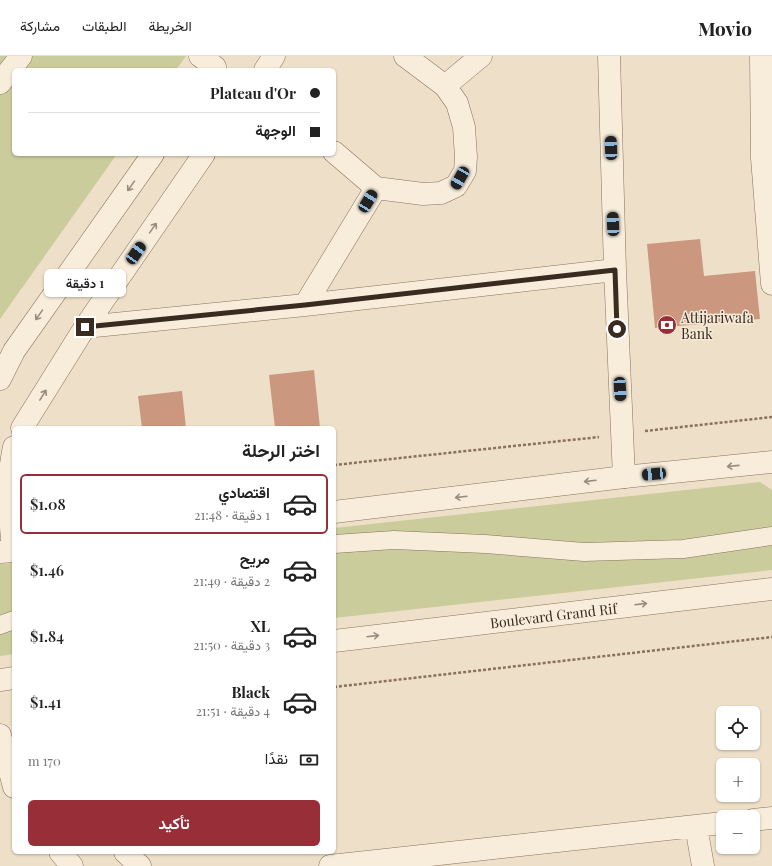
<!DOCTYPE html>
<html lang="ar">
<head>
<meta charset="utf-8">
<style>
  body { margin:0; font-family:"Playfair Display",Vazirmatn,serif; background:#f6f6f6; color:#222; direction:rtl; height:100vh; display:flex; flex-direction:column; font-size:15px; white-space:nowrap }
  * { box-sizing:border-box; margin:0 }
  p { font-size:13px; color:#767676 }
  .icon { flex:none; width:22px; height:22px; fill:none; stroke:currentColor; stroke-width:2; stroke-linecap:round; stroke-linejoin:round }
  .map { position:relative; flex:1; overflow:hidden; direction:ltr }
  .side { position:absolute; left:12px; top:370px; width:324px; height:428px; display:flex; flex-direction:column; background:#fff; border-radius:6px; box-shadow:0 1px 3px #0004; direction:rtl }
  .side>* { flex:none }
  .top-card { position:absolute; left:12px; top:12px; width:324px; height:88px; border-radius:6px; box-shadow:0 1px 3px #0004; direction:rtl; display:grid; align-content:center; height:88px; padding:0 16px; background:#fff }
  .controls { position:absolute; left:716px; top:650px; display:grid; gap:8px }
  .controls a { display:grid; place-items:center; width:44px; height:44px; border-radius:6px; background:#fff; box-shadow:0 1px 3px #0004; font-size:20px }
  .end { position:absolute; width:18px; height:18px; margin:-9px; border:5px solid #3a2b20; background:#fff; box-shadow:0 0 0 2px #fff }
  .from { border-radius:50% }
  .bubble { position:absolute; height:28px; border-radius:6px; background:#fff; box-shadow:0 1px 3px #0004; font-size:13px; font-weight:600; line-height:28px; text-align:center; direction:rtl }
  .car { position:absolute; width:12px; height:24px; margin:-12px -6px; border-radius:5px; box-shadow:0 0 3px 1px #0007; background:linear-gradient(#222 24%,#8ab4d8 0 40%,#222 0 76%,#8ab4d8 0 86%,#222 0) }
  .top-card b { display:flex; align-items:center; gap:14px; height:38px; font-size:15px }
  .top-card b+b { border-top:1px solid #e0e0e0 }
  .top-card i { width:10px; height:10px; background:#222 }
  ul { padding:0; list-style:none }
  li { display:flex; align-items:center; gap:12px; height:60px; margin:0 8px 6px; padding:0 8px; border:2px solid transparent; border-radius:6px }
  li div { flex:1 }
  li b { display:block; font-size:15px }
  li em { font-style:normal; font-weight:600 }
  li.active { border-color:#982e38 }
  li>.icon { width:36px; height:36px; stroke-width:1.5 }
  h2 { padding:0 16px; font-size:18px; line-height:48px }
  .pay { display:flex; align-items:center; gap:10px; height:44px; padding:0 16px; font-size:15px }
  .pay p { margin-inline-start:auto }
  .action { display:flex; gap:8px; margin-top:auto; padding:8px 16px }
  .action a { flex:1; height:46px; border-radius:6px; background:#982e38; color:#fff; font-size:16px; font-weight:600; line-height:46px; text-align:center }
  header { display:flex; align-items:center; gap:24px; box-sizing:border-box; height:56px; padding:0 20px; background:#fff; border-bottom:1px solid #e0e0e0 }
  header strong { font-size:19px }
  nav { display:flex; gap:22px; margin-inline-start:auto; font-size:14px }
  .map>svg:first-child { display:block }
  .green { fill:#cbcc9c }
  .building { fill:#cb987f }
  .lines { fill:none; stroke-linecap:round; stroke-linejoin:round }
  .pedestrian-casing { stroke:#8a715d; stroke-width:19 }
  .minor-casing { stroke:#8a715d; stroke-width:23 }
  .tertiary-casing { stroke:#8a715d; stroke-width:23 }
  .path { stroke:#8a715d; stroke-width:2.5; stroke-dasharray:3 2; stroke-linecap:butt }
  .pedestrian { stroke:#f8eddb; stroke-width:18 }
  .minor { stroke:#f8eddb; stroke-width:22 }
  .tertiary { stroke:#f8eddb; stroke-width:22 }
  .oneway { stroke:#998c7e }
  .route { stroke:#3a2b20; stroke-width:5 }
  .labels { text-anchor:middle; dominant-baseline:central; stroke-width:3; stroke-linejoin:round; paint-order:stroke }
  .poi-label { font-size:14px; fill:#3a2b20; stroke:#f5ead7; text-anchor:start }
  .street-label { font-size:14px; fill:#3a2b20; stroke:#f5ead7 }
</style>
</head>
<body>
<header>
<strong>Movio</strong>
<nav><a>الخريطة</a><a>الطبقات</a><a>مشاركة</a></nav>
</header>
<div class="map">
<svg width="772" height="810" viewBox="0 0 772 810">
  <rect width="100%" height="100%" fill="#eedfc8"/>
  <!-- green -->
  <path class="green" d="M0,0H186L176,14H14V98H117L0,263Z
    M760,426L772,434V514L334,562V472Z
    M14,507V598L0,600V508Z"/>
  <!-- building -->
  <path class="building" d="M700,183L704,220L755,215L760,263L655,272L647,188Z
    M314,314L320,372H275L269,319Z
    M182,335L186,372H142L138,340Z"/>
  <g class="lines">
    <defs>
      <path id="pedestrian" d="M334,488L394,484L485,488L584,496L683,493L772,480
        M0,569L14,564"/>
      <path id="minor" d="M200,0L215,11
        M405,0L445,30
        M609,0L615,214L624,421
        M761,0L762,102L772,228
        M265,14L274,0
        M0,27L21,0
        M334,96L376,132L423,138L441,137L456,130L465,115L466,101L464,71L457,47L445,30L481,0
        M305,249L376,132
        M85,271L305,249L615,214
        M0,323L14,295L153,98
        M22,372L85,271L204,98
        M13,495C10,460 6,426 14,391
        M0,679L14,731
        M753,764L772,762
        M696,770L703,810
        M60,796L72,810
        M125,796L140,810
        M330,810L723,767"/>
      <g id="tertiary">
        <path d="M334,456L624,421L772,406"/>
        <path d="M0,496L14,495"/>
        <path id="s1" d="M334,585L772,533"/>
        <path d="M0,624L14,622"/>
      </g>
    </defs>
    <!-- pedestrian casing -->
    <use href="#pedestrian" class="pedestrian-casing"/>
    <!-- minor casing -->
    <use href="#minor" class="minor-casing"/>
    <!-- tertiary casing -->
    <use href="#tertiary" class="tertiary-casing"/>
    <!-- path -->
    <path class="path" d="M645,375L772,361
      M334,409L599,381
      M334,631L772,581"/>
    <!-- pedestrian -->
    <use href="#pedestrian" class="pedestrian"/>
    <!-- minor -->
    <use href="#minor" class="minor"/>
    <!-- tertiary -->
    <use href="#tertiary" class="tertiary"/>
  </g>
  <!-- one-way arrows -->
  <defs><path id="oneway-shaft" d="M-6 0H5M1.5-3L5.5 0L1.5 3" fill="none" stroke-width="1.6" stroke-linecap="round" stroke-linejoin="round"/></defs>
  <g class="oneway">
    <use href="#oneway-shaft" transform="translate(131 130) rotate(125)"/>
    <use href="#oneway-shaft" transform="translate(153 172) rotate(-55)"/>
    <use href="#oneway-shaft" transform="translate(39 259) rotate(125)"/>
    <use href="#oneway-shaft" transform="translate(43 339) rotate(-58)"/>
    <use href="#oneway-shaft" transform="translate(733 410) rotate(174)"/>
    <use href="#oneway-shaft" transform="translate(590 425) rotate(173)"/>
    <use href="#oneway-shaft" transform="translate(461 441) rotate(173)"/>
    <use href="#oneway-shaft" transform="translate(641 548) rotate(-7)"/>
    <use href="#oneway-shaft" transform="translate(373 580) rotate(-7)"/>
  </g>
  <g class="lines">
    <!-- route -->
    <path class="route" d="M85,271L305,249L615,214L617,273"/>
  </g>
  <!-- icons -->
  <defs>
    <symbol id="bank-disc" viewBox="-11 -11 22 22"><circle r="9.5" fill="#982e38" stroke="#f5ead7"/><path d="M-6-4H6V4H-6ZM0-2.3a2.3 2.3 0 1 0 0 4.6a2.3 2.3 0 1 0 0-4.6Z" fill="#fff"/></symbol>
  </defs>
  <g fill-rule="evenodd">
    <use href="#bank-disc" x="656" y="258" width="22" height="22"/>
  </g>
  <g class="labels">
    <!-- poi labels -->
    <g class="poi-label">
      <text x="681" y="261">Attijariwafa<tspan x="681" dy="16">Bank</tspan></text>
    </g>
    <!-- street labels -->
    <g class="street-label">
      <text stroke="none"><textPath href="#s1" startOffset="221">Boulevard Grand Rif</textPath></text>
    </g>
  </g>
</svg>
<div class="controls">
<a><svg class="icon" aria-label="locate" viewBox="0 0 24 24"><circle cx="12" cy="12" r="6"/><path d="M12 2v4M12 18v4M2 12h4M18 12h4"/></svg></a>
<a>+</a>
<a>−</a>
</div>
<i class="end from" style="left:617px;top:273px"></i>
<i class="end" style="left:85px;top:271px"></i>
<div class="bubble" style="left:44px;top:213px;width:82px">1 دقيقة</div>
<i class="car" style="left:611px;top:92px;rotate:358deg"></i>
<i class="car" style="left:460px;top:122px;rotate:210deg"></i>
<i class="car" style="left:368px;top:145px;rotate:31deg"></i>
<i class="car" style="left:613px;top:168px;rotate:358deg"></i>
<i class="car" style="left:136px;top:197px;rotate:35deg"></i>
<i class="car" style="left:620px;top:333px;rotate:177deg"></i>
<i class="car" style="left:654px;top:418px;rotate:265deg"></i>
<div class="top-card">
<b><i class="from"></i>Plateau d'Or</b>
<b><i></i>الوجهة</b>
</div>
<section class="side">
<h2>اختر الرحلة</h2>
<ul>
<li class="active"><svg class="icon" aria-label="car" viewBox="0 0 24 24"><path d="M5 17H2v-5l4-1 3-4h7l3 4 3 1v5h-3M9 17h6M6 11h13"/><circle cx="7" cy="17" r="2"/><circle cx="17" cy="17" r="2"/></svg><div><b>اقتصادي</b><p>1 دقيقة · 21:48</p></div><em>$1.08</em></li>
<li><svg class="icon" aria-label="car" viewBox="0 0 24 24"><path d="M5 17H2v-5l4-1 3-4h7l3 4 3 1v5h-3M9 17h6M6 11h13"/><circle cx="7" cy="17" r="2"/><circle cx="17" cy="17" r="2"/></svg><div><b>مريح</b><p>2 دقيقة · 21:49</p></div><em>$1.46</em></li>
<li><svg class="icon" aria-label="car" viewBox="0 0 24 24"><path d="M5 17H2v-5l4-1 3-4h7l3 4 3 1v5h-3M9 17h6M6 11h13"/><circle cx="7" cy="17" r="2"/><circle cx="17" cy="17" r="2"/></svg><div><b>XL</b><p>3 دقيقة · 21:50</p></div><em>$1.84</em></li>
<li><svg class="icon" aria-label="car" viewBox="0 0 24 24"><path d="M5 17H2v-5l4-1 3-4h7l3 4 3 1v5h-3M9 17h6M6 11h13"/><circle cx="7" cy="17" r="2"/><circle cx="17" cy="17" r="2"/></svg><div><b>Black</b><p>4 دقيقة · 21:51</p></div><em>$1.41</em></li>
</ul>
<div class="pay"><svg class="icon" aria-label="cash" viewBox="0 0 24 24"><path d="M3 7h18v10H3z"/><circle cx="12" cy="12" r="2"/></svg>نقدًا<p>170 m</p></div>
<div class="action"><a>تأكيد</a></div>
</section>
</div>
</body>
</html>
